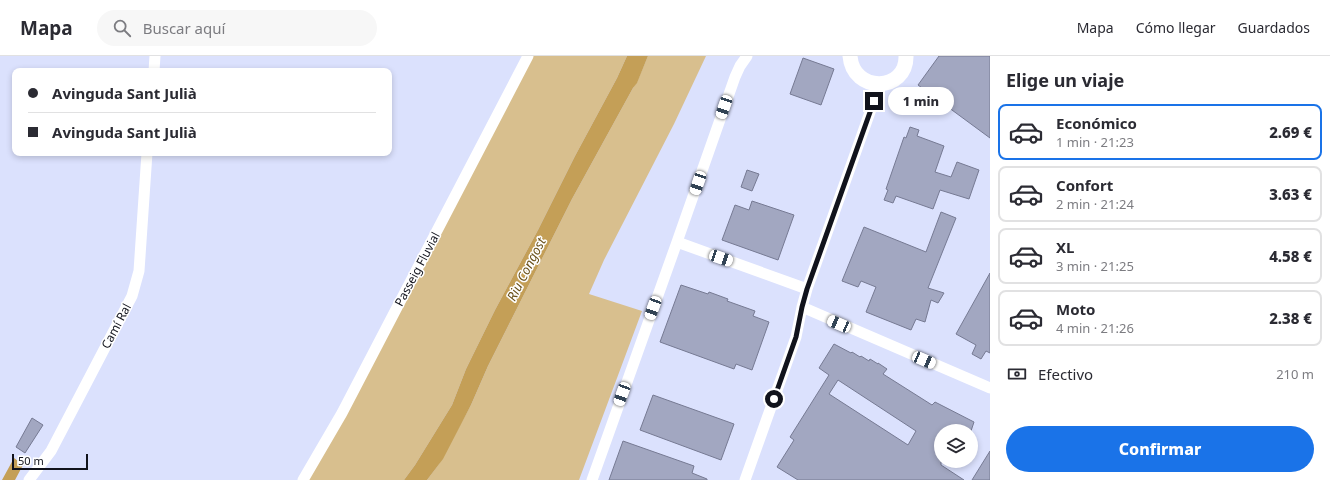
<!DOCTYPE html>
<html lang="es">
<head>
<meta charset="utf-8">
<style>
  body { margin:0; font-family:"Noto Sans",sans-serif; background:#f7f7f7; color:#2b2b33; height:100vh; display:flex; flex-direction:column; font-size:15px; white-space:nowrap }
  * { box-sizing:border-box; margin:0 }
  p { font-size:13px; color:#7c7c81 }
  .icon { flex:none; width:22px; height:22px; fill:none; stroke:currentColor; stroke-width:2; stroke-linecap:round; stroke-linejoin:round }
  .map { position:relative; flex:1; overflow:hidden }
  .side { display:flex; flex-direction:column; background:#fff; width:340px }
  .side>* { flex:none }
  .top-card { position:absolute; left:12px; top:12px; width:380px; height:88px; border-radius:8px; box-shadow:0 2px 6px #0003; display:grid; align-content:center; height:88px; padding:0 16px; background:#fff }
  .fabs { position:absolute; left:934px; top:368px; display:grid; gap:8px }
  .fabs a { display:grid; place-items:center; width:44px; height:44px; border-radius:50%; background:#fff; box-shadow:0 2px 6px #0003; font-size:20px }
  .scale { position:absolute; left:12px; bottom:10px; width:76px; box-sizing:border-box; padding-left:4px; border:2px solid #11131c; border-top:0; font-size:11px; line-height:14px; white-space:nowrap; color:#11131c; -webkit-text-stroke:3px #fff; paint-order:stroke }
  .end { position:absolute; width:18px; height:18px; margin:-9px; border:5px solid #11131c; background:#fff; box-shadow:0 0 0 2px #fff }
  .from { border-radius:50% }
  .bubble { position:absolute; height:28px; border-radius:14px; background:#fff; box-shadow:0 2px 6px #0003; font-size:13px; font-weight:800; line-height:28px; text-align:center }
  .car { position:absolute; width:12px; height:24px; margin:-12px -6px; border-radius:5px; box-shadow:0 0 3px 1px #0007; background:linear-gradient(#fff 24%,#345 0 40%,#fff 0 76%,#345 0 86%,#fff 0) }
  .top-card b { display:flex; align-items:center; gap:14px; height:38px; font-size:15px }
  .top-card b+b { border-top:1px solid #e1e1e2 }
  .top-card i { width:10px; height:10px; background:#2b2b33 }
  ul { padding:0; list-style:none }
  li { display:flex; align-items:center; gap:12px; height:56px; margin:0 8px 6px; padding:0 8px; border:2px solid #e1e1e2; border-radius:8px }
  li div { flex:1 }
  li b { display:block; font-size:15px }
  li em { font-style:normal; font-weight:800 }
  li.on { border-color:#1a73e8 }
  li>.icon { width:36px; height:36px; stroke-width:1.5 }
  h2 { padding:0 16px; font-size:18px; line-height:48px }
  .pay { display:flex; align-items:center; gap:10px; height:44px; padding:0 16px; font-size:15px }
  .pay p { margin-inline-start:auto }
  .button { display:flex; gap:8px; margin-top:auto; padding:8px 16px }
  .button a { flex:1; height:46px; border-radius:24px; background:#1a73e8; color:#fff; font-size:16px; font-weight:800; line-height:46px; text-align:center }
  header { display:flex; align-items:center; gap:24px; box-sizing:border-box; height:56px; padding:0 20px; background:#fff; border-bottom:1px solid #e1e1e2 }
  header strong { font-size:19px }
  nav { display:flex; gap:22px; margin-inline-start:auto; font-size:14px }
  .search { width:280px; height:36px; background:#f7f7f7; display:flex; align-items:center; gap:10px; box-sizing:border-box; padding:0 14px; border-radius:22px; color:#7c7c81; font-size:15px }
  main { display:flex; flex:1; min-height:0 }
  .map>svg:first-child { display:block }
  .green { fill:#d8bf8e }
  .water { fill:#c49f57 }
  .building { fill:#a2a7c1; stroke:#767a93; fill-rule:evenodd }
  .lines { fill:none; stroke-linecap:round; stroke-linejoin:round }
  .street { stroke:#fff; stroke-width:11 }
  .secondary { stroke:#fff; stroke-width:15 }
  .route { stroke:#11131c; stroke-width:5 }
  .labels { text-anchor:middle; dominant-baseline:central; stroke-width:3; stroke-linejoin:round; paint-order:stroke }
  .street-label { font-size:12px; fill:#11131c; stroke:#fff }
  .water-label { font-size:13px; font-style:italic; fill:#695018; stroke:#fff }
</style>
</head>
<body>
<header>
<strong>Mapa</strong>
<div class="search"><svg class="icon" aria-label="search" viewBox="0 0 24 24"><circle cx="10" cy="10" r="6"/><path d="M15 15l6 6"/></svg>Buscar aquí</div>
<nav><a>Mapa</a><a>Cómo llegar</a><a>Guardados</a></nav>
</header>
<main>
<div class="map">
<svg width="990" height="424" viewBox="0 0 990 424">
  <rect width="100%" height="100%" fill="#dbe1fd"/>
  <!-- green -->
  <path class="green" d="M531,0H627L617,22L575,100L538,174L495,254L466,313L452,349L415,409L404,424H308Z
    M648,0H706L674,68L604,204L589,238L642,255L579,424H427L439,408L471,349L488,310L572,143L633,32L637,26Z"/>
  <!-- water -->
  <path class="water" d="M627,0H648L637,27L633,32L572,143L488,310L471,349L443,403L427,424H404L415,409L452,349L466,313L495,254L538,174L575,100L617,22Z
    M14,402L23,409L15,424H2Z"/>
  <!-- building -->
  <path class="building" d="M939,0H990V82L918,29Z
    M803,2L834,13L821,49L790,38Z
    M910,71L919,74L917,80L944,90L935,116L951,121L957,106L979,114L969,143L940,134L933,153L896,140L893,147L884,144L888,134L886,133L904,81L906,82Z
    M747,114L759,118L752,135L741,131Z
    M752,145L794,159L778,204L722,184L735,149L749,154Z
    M941,156L956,162L928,232L944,237L938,247L931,244L925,266L916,263L911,274L866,256L876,231L861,225L858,231L842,225L864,171L926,196Z
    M990,217V297L986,295L981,303L972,298L976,289L956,278Z
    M681,229L708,238L709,236L728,243L727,245L755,255L753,260L769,266L752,314L736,308L734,313L660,286Z
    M834,288L851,297L852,296L860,301L861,300L869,305L870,303L878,308V307L887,313L883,318L932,349L935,346L974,366L971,375H941V409L964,424H798L777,411L794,384L790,381L829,319L819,312ZM838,324L916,375L908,389L829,338Z
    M653,339L734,368L721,404L640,374Z
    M32,362L43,369L25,397L16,391Z
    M623,385L694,410L692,417L707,423V424H609Z
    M990,395V424H972Z"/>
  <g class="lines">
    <!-- street -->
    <path class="street" d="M154,15L155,0
      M677,186L807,233
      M802,251L990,332
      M29,424L51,395L132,240L139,215L147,97
      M303,424L342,357L528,0
      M592,424L677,186L735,21L740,10L747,0
      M745,424L796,281L802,251L807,233L874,45L877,28"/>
    <!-- secondary -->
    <path class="secondary" d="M850,0C853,38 907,36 906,0"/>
  </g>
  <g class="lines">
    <!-- route -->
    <path class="route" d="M774,343L796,281L802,251L807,233L874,45"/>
  </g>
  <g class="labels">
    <!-- street labels -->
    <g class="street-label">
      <text transform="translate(417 213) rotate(-62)">Passeig Fluvial</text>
      <text transform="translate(116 270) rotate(-62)">Camí Ral</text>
    </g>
    <!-- water labels -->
    <g class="water-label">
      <text transform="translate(526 213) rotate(-63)">Riu Congost</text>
    </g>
  </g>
</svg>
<div class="fabs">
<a><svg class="icon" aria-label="layers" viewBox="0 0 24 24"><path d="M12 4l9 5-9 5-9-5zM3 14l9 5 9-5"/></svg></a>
</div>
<div class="scale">50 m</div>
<i class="end from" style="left:774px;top:343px"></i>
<i class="end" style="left:874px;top:45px"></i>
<div class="bubble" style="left:888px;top:31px;width:66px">1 min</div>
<i class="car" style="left:724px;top:51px;rotate:199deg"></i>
<i class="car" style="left:698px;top:127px;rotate:199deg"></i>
<i class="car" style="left:721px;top:202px;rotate:109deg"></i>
<i class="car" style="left:653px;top:252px;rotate:200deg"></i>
<i class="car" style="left:839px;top:268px;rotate:293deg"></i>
<i class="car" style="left:924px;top:304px;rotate:113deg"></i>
<i class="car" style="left:622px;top:338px;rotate:200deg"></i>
<div class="top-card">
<b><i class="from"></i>Avinguda Sant Julià</b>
<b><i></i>Avinguda Sant Julià</b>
</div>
</div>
<section class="side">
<h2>Elige un viaje</h2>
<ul>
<li class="on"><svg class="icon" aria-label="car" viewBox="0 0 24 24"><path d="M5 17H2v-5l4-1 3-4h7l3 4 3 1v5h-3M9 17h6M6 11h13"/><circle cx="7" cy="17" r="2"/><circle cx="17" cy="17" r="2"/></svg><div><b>Económico</b><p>1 min · 21:23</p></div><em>2.69 €</em></li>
<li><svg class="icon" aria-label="car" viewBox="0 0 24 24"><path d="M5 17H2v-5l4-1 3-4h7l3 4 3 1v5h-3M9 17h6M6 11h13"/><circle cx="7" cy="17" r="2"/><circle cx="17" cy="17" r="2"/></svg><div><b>Confort</b><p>2 min · 21:24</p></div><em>3.63 €</em></li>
<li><svg class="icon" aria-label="car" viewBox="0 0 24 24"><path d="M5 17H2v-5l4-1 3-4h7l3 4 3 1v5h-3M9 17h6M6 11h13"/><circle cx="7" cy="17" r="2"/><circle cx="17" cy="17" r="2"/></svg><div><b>XL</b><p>3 min · 21:25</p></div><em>4.58 €</em></li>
<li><svg class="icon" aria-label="car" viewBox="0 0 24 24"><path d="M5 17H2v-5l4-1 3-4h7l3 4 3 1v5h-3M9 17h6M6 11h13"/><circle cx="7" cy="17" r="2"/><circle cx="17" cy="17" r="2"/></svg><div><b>Moto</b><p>4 min · 21:26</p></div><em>2.38 €</em></li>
</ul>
<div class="pay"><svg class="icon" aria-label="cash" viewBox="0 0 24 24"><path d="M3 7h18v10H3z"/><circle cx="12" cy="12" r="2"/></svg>Efectivo<p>210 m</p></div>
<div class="button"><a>Confirmar</a></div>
</section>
</main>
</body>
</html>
